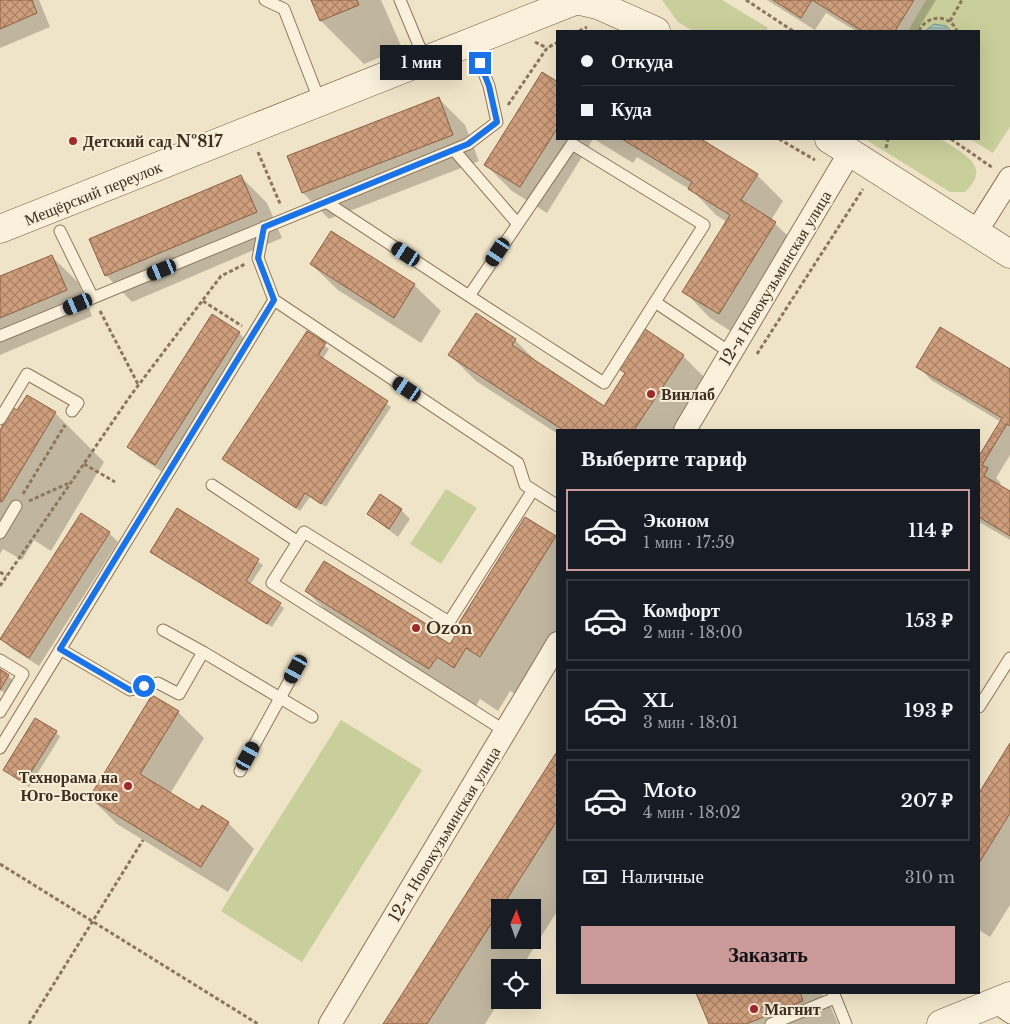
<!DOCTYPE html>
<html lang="ru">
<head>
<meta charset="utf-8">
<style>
  body { margin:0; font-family:"Libre Baskerville",serif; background:#20242c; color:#f1f3f6; height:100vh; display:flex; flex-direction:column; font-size:19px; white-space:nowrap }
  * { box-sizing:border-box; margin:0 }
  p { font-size:16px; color:#9ea1a6 }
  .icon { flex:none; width:28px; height:28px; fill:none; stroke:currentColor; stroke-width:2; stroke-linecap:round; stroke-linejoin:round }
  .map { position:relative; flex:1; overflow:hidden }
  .panel { position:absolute; left:556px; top:429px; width:424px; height:565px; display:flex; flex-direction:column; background:#171b24; border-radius:0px; box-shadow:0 5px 20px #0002 }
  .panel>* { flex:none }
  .top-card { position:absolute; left:556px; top:30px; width:424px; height:110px; border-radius:0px; box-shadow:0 5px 20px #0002; display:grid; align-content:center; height:110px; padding:0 25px; background:#171b24 }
  .needle { width:32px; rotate:2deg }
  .fabs { position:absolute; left:491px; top:899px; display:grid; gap:10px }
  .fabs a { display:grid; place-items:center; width:50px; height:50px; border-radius:0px; background:#171b24; box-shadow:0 5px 20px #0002; font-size:25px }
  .end { position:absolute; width:22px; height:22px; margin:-11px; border:6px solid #1a73e8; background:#fff; box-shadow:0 0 0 2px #fff }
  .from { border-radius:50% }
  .bubble { position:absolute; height:35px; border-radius:0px; background:#171b24; box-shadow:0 5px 20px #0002; font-size:16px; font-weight:600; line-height:35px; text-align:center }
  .car { position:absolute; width:15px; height:30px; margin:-15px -8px; border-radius:6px; box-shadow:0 0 4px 1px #0007; background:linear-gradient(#222 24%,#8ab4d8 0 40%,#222 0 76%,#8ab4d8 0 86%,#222 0) }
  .top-card b { display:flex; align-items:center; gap:18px; height:48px; font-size:19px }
  .top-card b+b { border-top:1px solid #363941 }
  .top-card i { width:12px; height:12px; background:#f1f3f6 }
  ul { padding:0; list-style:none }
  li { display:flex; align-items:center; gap:15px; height:82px; margin:0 10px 8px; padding:0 15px; border:2px solid #363941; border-radius:0px }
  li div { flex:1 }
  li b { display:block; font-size:19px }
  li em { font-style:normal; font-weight:600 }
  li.on { border-color:#cc999b }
  li>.icon { width:45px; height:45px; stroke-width:1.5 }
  h2 { padding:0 25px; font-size:22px; line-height:60px }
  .pay { display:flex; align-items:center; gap:12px; height:55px; padding:0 25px; font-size:19px }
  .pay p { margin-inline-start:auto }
  .cta { display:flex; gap:10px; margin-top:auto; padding:10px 25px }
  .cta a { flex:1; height:58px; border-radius:0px; background:#cc999b; color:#111; font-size:20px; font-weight:600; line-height:58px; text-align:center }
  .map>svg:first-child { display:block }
  .green { fill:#c9cf9b }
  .water { fill:url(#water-rules); stroke:#6f938a }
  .shadow { fill:#0003; fill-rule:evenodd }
  .building { fill:url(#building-cross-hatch); stroke:#8d5f41 }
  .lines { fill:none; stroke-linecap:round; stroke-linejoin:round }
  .lane-casing { stroke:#8d765c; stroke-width:13 }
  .street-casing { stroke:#8d765c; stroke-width:24 }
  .secondary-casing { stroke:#6f573f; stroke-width:29 }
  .path { stroke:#8d765c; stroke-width:3; stroke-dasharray:4 2.5; stroke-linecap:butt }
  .lane { stroke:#faf1dc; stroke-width:11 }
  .street { stroke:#faf1dc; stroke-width:22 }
  .secondary { stroke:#faf1dc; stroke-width:28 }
  .route { stroke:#1a73e8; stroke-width:6 }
  .poi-dot { fill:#9e2a2b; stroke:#f7eed8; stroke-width:2 }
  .labels { text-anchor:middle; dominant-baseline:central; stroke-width:4; stroke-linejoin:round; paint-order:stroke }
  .poi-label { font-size:16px; font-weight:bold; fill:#3d2e20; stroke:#f7eed8; text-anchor:start }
  .street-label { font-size:16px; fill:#3d2e20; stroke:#f7eed8 }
</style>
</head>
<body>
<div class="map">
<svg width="1010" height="1024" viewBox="0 0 1010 1024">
  <defs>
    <pattern id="water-rules" width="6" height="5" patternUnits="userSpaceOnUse" patternTransform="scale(1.25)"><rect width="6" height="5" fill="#a9c4bc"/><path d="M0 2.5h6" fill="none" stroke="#8ba098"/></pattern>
    <pattern id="building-cross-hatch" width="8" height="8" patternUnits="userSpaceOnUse" patternTransform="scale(1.25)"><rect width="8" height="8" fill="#cf9f7d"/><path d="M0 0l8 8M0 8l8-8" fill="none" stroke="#a98266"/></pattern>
  </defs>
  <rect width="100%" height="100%" fill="#f0e4c8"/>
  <!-- green -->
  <path class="green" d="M662,0H722L768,28L765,31H693L678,22Z
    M926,0H1010V127L993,153L970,139H979V31H908Z
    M865,139C888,139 917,135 939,139C944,140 950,145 955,148C975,161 986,172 965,192H950Z
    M446,489L477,508L441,564L410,544Z
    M341,720L422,770L302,962L221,911Z"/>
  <!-- water -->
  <path class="water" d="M934,24L946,26L951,31H925Z"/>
  <!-- shadow -->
  <path class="shadow" d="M0,0H39L50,27L0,48Z
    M312,0H381L402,48L364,64L321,21Z
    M767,0H936L917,31H856L826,13L815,30Z
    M558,83V139H593L547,213L512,191L486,165Z
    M438,98L465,125L479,161L329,219L303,193L289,157Z
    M594,139H699L757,175L783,201L771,220L802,249L745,340L710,318L684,291L727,222L716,215L693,191L679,183L637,157L633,163Z
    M240,176L267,203L282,238L132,302L106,275Z
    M331,232L414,285L441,311L421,343L338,290L311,264Z
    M51,256L78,282L92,316L0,355V278Z
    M307,332L329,349L322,360L391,407L326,507L310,497L300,511L224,459Z
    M239,333L248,342L164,473L138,456L129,447Z
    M515,340L540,365L604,407L683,356L709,382L678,430H558V434L476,381L450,355Z
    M918,366L1010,370V455L996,478L1001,483L999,486L1010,493V540L979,522V459L1001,422L931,380Z
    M18,412L55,413L104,462L51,551L34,540L22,560L3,549L0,554V432Z
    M177,510L263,565L250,585L284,608L272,627L156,556Z
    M401,510L410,519L398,537L368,514Z
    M109,533L118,542L39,666L11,648L2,639Z
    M555,537L558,540V645L524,699L510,691L498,711L480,699L473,711L350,634L306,591L427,626L450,646Z
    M0,670L13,680L4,693L0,690Z
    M178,712L204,738L170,794L199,812L228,823L254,849L228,892L117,824L91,798Z
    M56,732L60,737L29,787L5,770Z
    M1010,745V905L990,937L979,930V795Z
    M558,753V910L521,968H500V1000L485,1024H385ZM500,908H532V940H500Z
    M700,992H820L828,1001L838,1024H711L698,994Z"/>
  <!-- building -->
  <path class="building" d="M0,0H32L37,13L0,29Z
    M311,0H357L359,5L320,21Z
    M773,0H914L895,31H862L812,0L801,18Z
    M542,72L558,82V127L520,187L484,165Z
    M439,97L453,135L302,193L287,156Z
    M622,139H701L758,174L741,200L776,222L719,314L682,292L730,215L688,189L692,182Z
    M241,175L257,212L105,276L89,239Z
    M331,231L415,284L394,318L310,264Z
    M52,255L67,290L0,318V276Z
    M476,313L516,339L512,345L604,406L625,373L619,369L645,329L684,355L634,430H563L448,355Z
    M212,314L240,332L155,465L127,447Z
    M940,327L1010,369V426L1007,424L982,465L988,468L984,476L1010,491V536L979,517V456L1002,418L916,367Z
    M307,331L326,343L318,355L388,401L321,504L305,493L296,508L222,459Z
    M27,395L56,412L2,502L0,501V430L13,408L17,410Z
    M380,494L402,509L389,529L367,514Z
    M177,508L259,559L246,581L281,603L267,624L150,552Z
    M81,513L110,532L29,658L0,639Z
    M525,517L556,536L480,657L466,648L454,668L437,657L429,669L305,591L324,561L428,625L425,629L450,644L462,624L459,623Z
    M0,669L9,675L0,690Z
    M152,695L179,711L140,774L199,810L202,805L229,822L201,867L89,798Z
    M35,718L57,731L24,783L3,770Z
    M1010,743V813L979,863V793Z
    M558,750V819L427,1024H383Z
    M800,992L803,1001L746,1024H709L696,993Z"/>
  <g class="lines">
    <defs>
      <path id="lane" d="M265,0L284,9L320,102
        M400,0L425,60
        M454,150L517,223
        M326,202L469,296
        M264,227L258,258L274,300L518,463L525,485L558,506
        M60,231L93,298
        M655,302L604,383L469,296L572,144L704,225L655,302L731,353
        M0,336L468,144L497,122L489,86L472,42
        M0,419L27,374L78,403L72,411
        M212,485L298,542
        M0,533L16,506
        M60,649L130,690L158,683L179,694L203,652L163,630
        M203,652L312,717
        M0,660L23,674L0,712
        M979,707L1010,658
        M505,731L272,583L304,532L449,622L533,490
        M0,748L274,300
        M240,771L296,669
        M833,992L846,1024
        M991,1005L1010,1018
        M771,1024L835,998"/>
      <path id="street" d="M976,232L1010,178
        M685,430L850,152
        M330,1024L558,643"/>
      <path id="secondary" d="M576,0L598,5L656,31
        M829,139L1010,254
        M0,229L577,0
        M941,1024L1010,996"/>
    </defs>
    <!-- lane casing -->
    <use href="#lane" class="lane-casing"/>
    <!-- street casing -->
    <use href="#street" class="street-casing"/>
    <!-- secondary casing -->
    <use href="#secondary" class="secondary-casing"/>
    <!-- path -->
    <path class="path" d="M746,0L793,31
      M950,21L962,0
      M579,31L587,27
      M919,31C927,14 950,14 957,31
      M535,42L547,48
      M508,105L547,48L558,42
      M779,139L815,160
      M951,139L993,168
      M886,148L888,139
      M258,152L281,206
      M203,301L242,326
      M100,311L139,386
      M757,354L863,189
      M84,464L115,482
      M23,494L65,425
      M29,501L69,483
      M0,572L6,576
      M0,586L131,395L221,276L245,264
      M0,864L258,1024
      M29,1024L143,840"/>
    <!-- lane -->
    <use href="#lane" class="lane"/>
    <!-- street -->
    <use href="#street" class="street"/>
    <!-- secondary -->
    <use href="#secondary" class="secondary"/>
  </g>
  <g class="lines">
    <!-- route -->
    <path class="route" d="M144,686L130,690L60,649L274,300L258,258L264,227L468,144L497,122L489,86L480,63"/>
  </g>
  <!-- markers -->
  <g class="poi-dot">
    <circle cx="73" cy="141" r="5"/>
    <circle cx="651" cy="394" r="5"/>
    <circle cx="416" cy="628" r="5"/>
    <circle cx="128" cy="786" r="5"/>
    <circle cx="754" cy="1009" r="5"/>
  </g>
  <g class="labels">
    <!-- poi labels -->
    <g class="poi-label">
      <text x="83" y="141">Детский сад №817</text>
      <text x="661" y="394">Винлаб</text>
      <text x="426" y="628">Ozon</text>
      <text x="118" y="777" text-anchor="end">Технорама на<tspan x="118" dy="18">Юго-Востоке</tspan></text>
      <text x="764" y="1009">Магнит</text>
    </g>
    <!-- street labels -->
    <g class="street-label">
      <text transform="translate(93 193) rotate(-22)">Мещёрский переулок</text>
      <text transform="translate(775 278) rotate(-59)">12-я Новокузьминская улица</text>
      <text transform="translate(444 834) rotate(-59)">12-я Новокузьминская улица</text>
    </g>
  </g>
</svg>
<div class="fabs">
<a><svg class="needle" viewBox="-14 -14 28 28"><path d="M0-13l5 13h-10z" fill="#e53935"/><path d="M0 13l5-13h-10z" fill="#9ea1a6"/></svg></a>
<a><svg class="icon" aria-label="locate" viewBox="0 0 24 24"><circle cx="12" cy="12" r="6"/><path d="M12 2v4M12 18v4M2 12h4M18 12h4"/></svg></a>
</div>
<i class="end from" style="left:144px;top:686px"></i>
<i class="end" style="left:480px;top:63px"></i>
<div class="bubble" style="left:380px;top:45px;width:82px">1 мин</div>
<i class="car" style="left:498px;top:252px;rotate:213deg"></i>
<i class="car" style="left:406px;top:254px;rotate:303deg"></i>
<i class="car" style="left:162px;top:270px;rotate:248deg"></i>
<i class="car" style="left:78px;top:304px;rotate:247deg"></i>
<i class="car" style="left:407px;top:389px;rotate:304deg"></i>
<i class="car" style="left:296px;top:669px;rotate:209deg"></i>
<i class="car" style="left:248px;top:756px;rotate:29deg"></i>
<div class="top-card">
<b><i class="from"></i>Откуда</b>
<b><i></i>Куда</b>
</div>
<section class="panel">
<h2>Выберите тариф</h2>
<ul>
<li class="on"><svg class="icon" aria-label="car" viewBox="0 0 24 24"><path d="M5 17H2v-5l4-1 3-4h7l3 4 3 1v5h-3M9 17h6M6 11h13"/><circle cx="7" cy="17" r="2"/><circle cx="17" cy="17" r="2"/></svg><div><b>Эконом</b><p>1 мин · 17:59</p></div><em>114 ₽</em></li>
<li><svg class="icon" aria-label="car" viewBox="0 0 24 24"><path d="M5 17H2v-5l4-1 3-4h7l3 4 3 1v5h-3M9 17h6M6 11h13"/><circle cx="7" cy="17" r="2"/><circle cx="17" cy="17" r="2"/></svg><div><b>Комфорт</b><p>2 мин · 18:00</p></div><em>153 ₽</em></li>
<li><svg class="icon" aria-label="car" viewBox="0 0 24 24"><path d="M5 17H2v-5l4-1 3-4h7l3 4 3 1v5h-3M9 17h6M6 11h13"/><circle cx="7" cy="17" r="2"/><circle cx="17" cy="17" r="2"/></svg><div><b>XL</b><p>3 мин · 18:01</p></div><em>193 ₽</em></li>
<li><svg class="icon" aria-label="car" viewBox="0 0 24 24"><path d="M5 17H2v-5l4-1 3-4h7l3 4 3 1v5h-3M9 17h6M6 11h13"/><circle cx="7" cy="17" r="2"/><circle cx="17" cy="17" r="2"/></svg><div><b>Moto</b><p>4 мин · 18:02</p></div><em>207 ₽</em></li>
</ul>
<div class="pay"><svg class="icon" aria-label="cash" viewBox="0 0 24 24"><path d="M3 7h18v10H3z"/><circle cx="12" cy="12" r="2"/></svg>Наличные<p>310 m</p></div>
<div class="cta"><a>Заказать</a></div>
</section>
</div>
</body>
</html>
